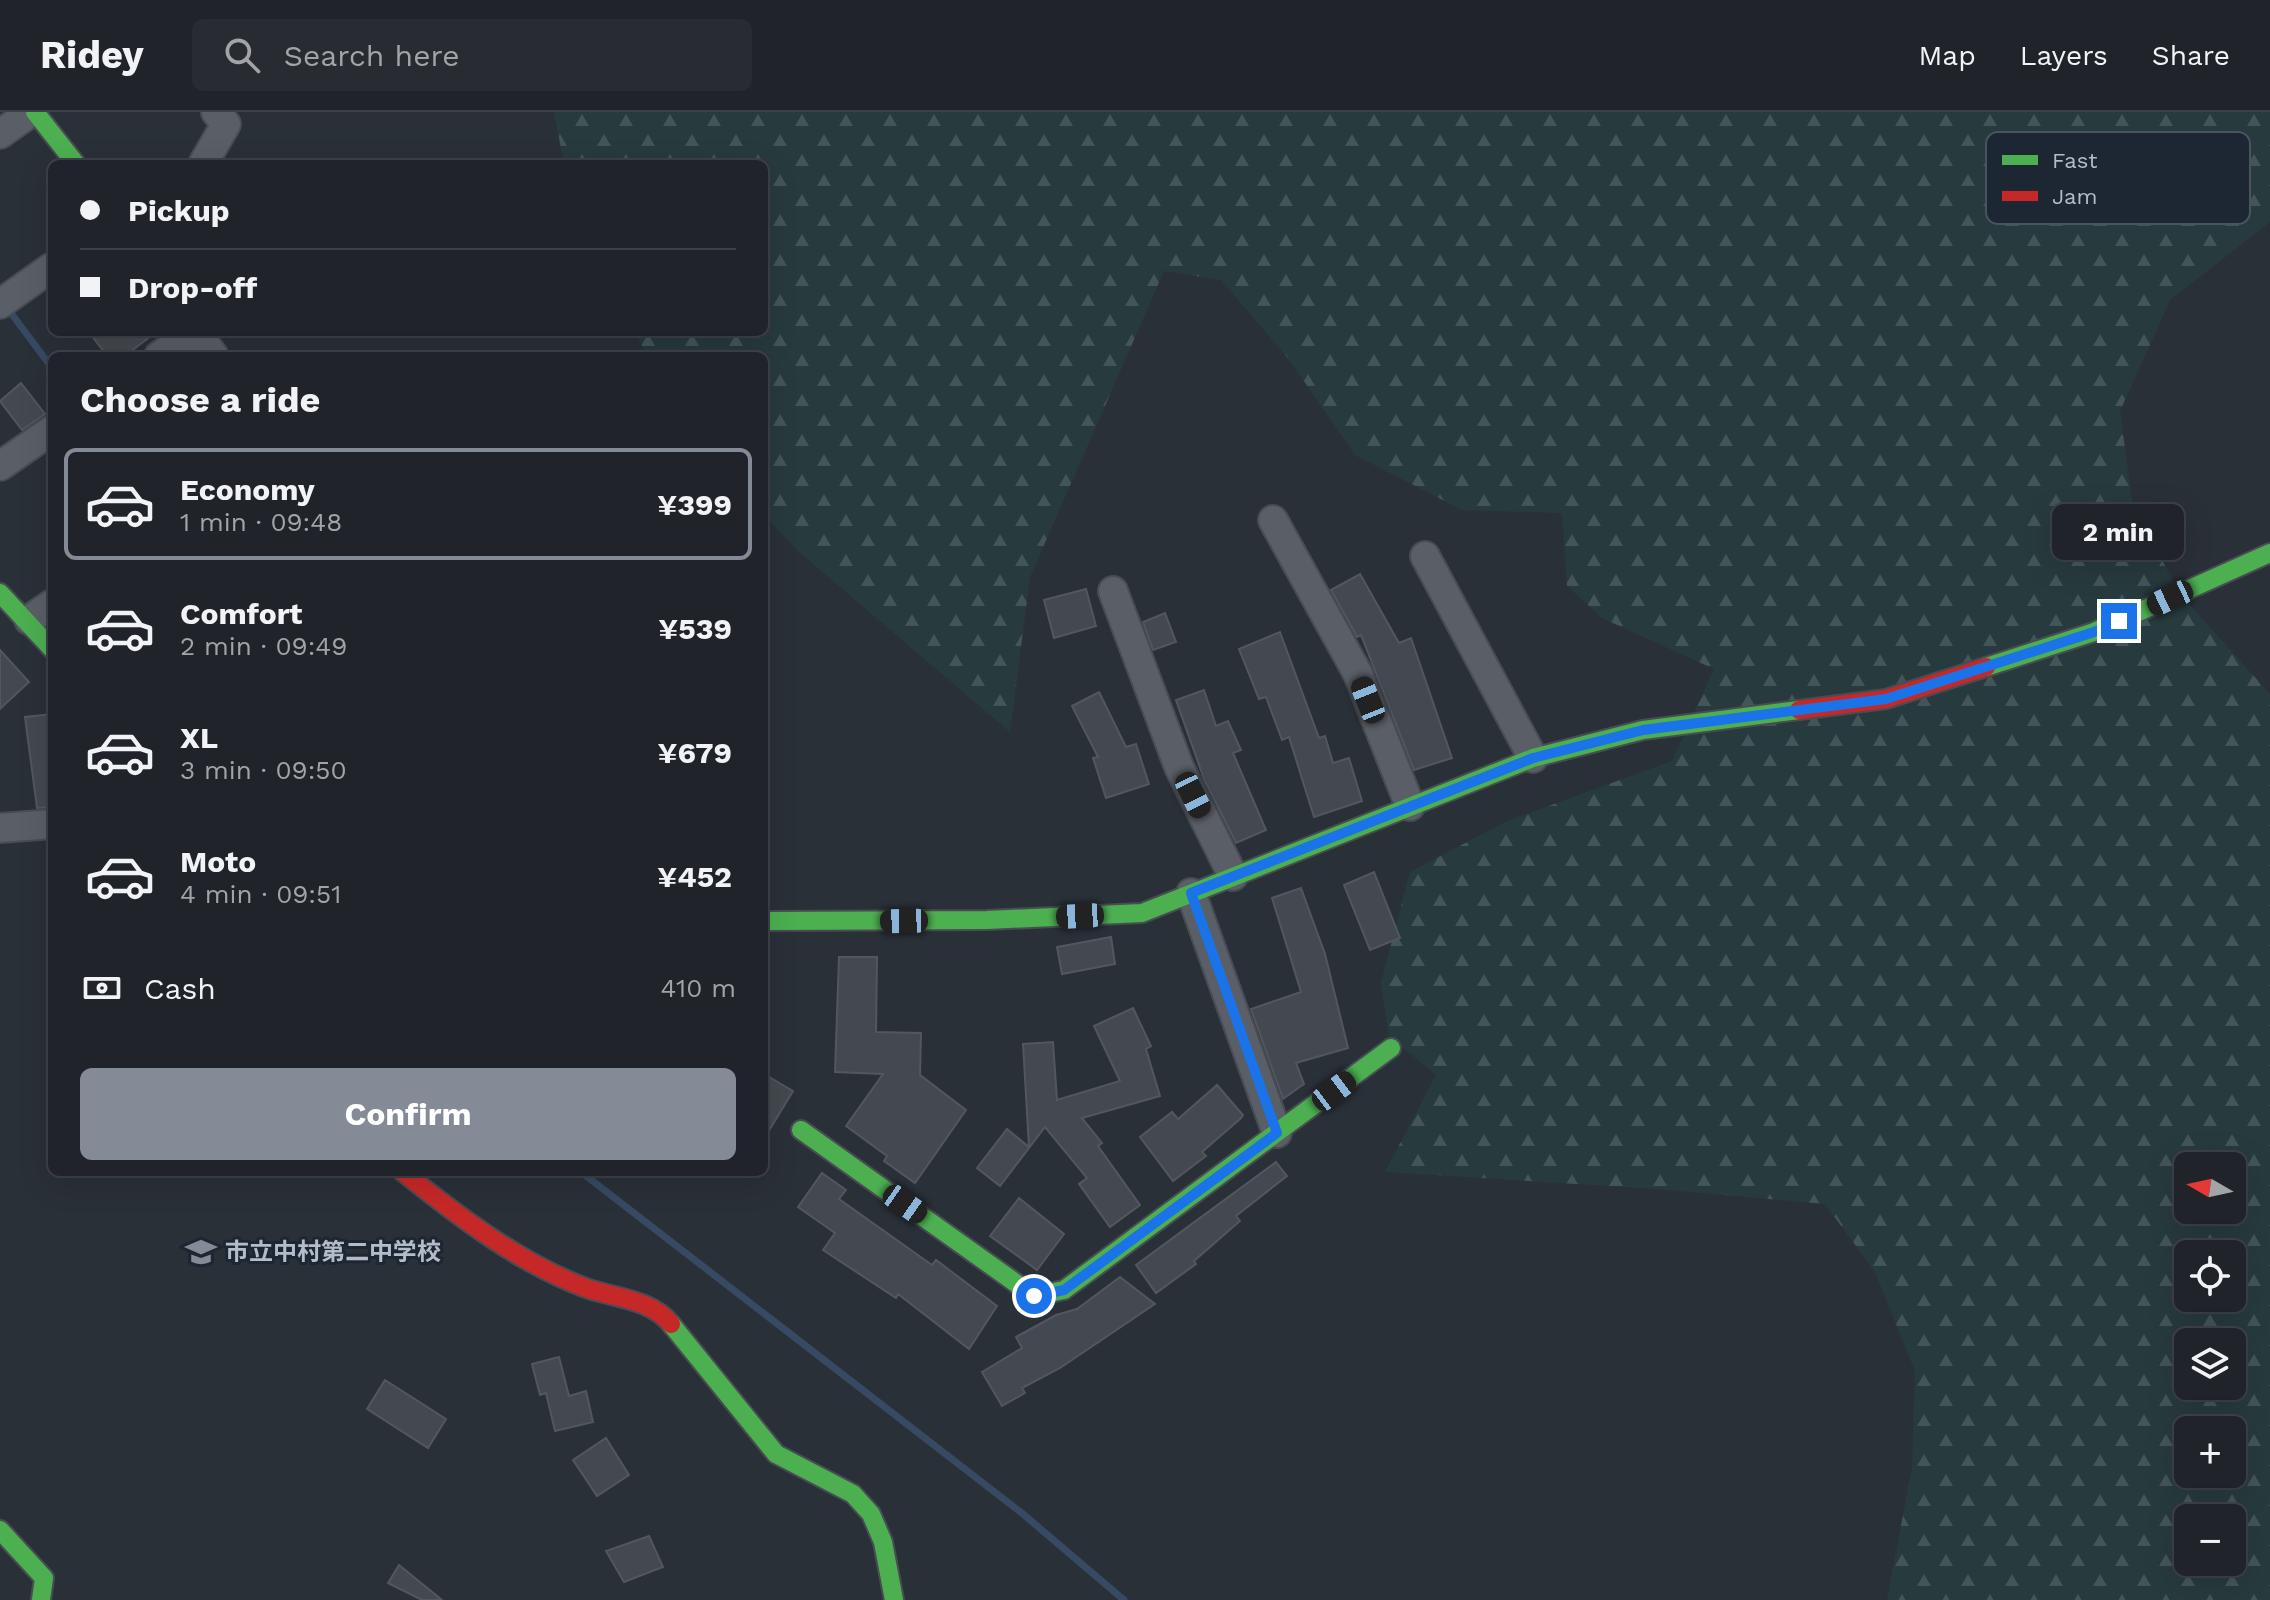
<!DOCTYPE html>
<html lang="en">
<head>
<meta charset="utf-8">
<style>
  body { margin:0; font-family:"Work Sans","Noto Sans JP",sans-serif; background:#282c32; color:#f1f3f6; height:100vh; display:flex; flex-direction:column; font-size:30px; white-space:nowrap }
  * { box-sizing:border-box; margin:0 }
  p { font-size:26px; color:#a2a4a8 }
  .icon { flex:none; width:44px; height:44px; fill:none; stroke:currentColor; stroke-width:2; stroke-linecap:round; stroke-linejoin:round }
  .map { position:relative; flex:1; overflow:hidden }
  .details { position:absolute; left:48px; top:240px; width:720px; height:824px; display:flex; flex-direction:column; background:#20242a; border-radius:12px; box-shadow:0 8px 32px #0002,0 0 0 2px #3d4147 }
  .details>* { flex:none }
  .banner { position:absolute; left:48px; top:48px; width:720px; height:176px; border-radius:12px; box-shadow:0 8px 32px #0002,0 0 0 2px #3d4147; display:grid; align-content:center; height:176px; padding:0 32px; background:#20242a }
  .needle { width:52px; rotate:279deg }
  .fabs { position:absolute; left:2174px; top:1040px; display:grid; gap:16px }
  .fabs a { display:grid; place-items:center; width:72px; height:72px; border-radius:12px; background:#20242a; box-shadow:0 8px 32px #0002,0 0 0 2px #3d4147; font-size:40px }
  .end { position:absolute; width:36px; height:36px; margin:-18px; border:10px solid #1a73e8; background:#fff; box-shadow:0 0 0 4px #fff }
  .from { border-radius:50% }
  .bubble { position:absolute; height:56px; border-radius:12px; background:#20242a; box-shadow:0 8px 32px #0002,0 0 0 2px #3d4147; font-size:26px; font-weight:700; line-height:56px; text-align:center }
  .car { position:absolute; width:24px; height:48px; margin:-24px -12px; border-radius:10px; box-shadow:0 0 6px 2px #0007; background:linear-gradient(#222 24%,#8ab4d8 0 40%,#222 0 76%,#8ab4d8 0 86%,#222 0) }
  .banner b { display:flex; align-items:center; gap:28px; height:76px; font-size:30px }
  .banner b+b { border-top:2px solid #3d4147 }
  .banner i { width:20px; height:20px; background:#f1f3f6 }
  ul { padding:0; list-style:none }
  li { display:flex; align-items:center; gap:24px; height:112px; margin:0 16px 12px; padding:0 16px; border:4px solid transparent; border-radius:12px }
  li div { flex:1 }
  li b { display:block; font-size:30px }
  li em { font-style:normal; font-weight:700 }
  li.current { border-color:#848b96 }
  li>.icon { width:72px; height:72px; stroke-width:1.5 }
  h2 { padding:0 32px; font-size:36px; line-height:96px }
  .pay { display:flex; align-items:center; gap:20px; height:88px; padding:0 32px; font-size:30px }
  .pay p { margin-inline-start:auto }
  .primary-button { display:flex; gap:16px; margin-top:auto; padding:16px 32px }
  .primary-button a { flex:1; height:92px; border-radius:12px; background:#848b96; color:#fff; font-size:32px; font-weight:700; line-height:92px; text-align:center }
  header { display:flex; align-items:center; gap:48px; box-sizing:border-box; height:112px; padding:0 40px; background:#20242a; border-bottom:2px solid #3d4147 }
  header strong { font-size:38px }
  nav { display:flex; gap:44px; margin-inline-start:auto; font-size:28px }
  .search { width:560px; height:72px; background:#282c32; display:flex; align-items:center; gap:20px; box-sizing:border-box; padding:0 28px; border-radius:12px; color:#a2a4a8; font-size:30px }
  .map>svg:first-child { display:block }
  .forest { fill:url(#forest-firs); fill-rule:evenodd }
  .lines { fill:none; stroke-linecap:round; stroke-linejoin:round }
  .stream { stroke:#384963; stroke-width:7 }
  .building { fill:#444950; stroke:#52575f; stroke-width:2 }
  .street-casing { stroke:#484c53; stroke-width:32 }
  .fast-casing { stroke:#484c53; stroke-width:22 }
  .jam-casing { stroke:#484c53; stroke-width:22 }
  .street { stroke:#5a5e66; stroke-width:28 }
  .fast { stroke:#4caf50; stroke-width:18 }
  .jam { stroke:#c62828; stroke-width:18 }
  .route { stroke:#1a73e8; stroke-width:10 }
  .labels { text-anchor:middle; dominant-baseline:central; stroke-width:6; stroke-linejoin:round; paint-order:stroke }
  .poi-label { font-size:24px; font-weight:bold; fill:#b4bcc9; stroke:#1d2633; text-anchor:start }
  .key { fill:#1d2633; stroke:#4a5360; stroke-width:2 }
  .key-label { font-size:22px; fill:#b4bcc9 }
</style>
</head>
<body>
<header>
<strong>Ridey</strong>
<div class="search"><svg class="icon" aria-label="search" viewBox="0 0 24 24"><circle cx="10" cy="10" r="6"/><path d="M15 15l6 6"/></svg>Search here</div>
<nav><a>Map</a><a>Layers</a><a>Share</a></nav>
</header>
<div class="map">
<svg width="2270" height="1488" viewBox="0 0 2270 1488">
  <defs>
    <pattern id="forest-firs" width="22" height="20" patternUnits="userSpaceOnUse" patternTransform="scale(2)"><rect width="22" height="20" fill="#273a3e"/><path d="M5 1l3.5 6h-7zM16 11l3.5 6h-7z" fill="#445559"/></pattern>
  </defs>
  <rect width="100%" height="100%" fill="#2a3038"/>
  <!-- forest -->
  <path class="forest" d="M554,0H2270V110L2170,188L2120,299L2132,389L2179,481L2270,582V1488H1887L1912,1355L1915,1259L1875,1160L1825,1092L1656,1077L1385,1060L1436,963L1389,924L1381,871L1410,760L1505,710L1672,649L1714,557L1602,506L1567,474L1562,401L1462,398L1355,343L1288,246L1221,168L1164,159L1030,465L1010,620L797,438L764,403V244H647L635,220H764V52H564ZM2188,1054H2232V1098H2188ZM2188,1142H2232V1186H2188ZM2188,1230H2232V1274H2188ZM2188,1318H2232V1362H2188ZM2188,1406H2232V1450H2188Z"/>
  <g class="lines">
    <!-- stream -->
    <path class="stream" d="M5,193L52,256
      M581,1060L1023,1402L1124,1488"/>
  </g>
  <!-- building -->
  <path class="building" d="M89,220H156L125,244H107Z
    M21,271L45,302L22,318L0,289Z
    M1360,462L1399,531L1411,526L1452,646L1414,658L1361,523L1357,525L1331,478Z
    M1086,477L1096,514L1054,526L1044,488Z
    M1165,501L1176,530L1153,538L1143,510Z
    M1280,520L1319,626L1325,624L1333,651L1349,646L1362,689L1314,705L1289,625L1282,628L1266,585L1259,587L1239,537Z
    M0,538L29,570L0,597Z
    M1204,578L1216,614L1228,609L1241,638L1233,641L1266,718L1236,731L1204,667L1176,588Z
    M1099,580L1126,635L1136,632L1149,672L1106,686L1093,646L1098,645L1072,594Z
    M52,602V695L37,696L25,605Z
    M1374,760L1400,826L1370,838L1344,773Z
    M1301,776L1325,842L1348,936L1296,951L1304,972L1283,987L1251,897L1301,880L1272,786Z
    M1111,825L1115,852L1062,862L1057,835Z
    M839,845H877L876,920L921,921L920,963L966,998L915,1071L884,1049L887,1044L846,1014L883,962L835,960Z
    M1133,896L1151,934L1146,937L1160,984L1082,1006L1102,1031L1098,1034L1140,1093L1110,1115L1079,1072L1087,1066L1045,1015L1000,1074L977,1056L1007,1017L1029,1035L1023,932L1053,930L1057,988L1120,969L1094,914Z
    M764,962L793,979L764,1027Z
    M1217,973L1243,1003L1241,1006L1202,1040L1206,1044L1173,1069L1140,1025L1172,1000L1178,1007Z
    M1276,1050L1287,1064L1236,1104L1240,1109L1194,1149L1196,1152L1156,1181L1136,1153Z
    M822,1061L846,1078L839,1087L932,1153L936,1148L997,1194L969,1237L898,1182L896,1186L823,1138L835,1121L798,1095Z
    M1019,1086L1064,1122L1037,1158L990,1124Z
    M1120,1165L1155,1192L1060,1256L1022,1276L1025,1281L1002,1294L982,1260L1022,1236L1016,1225L1056,1203L1077,1197Z
    M559,1245L569,1284L586,1279L593,1310L555,1319L546,1281L540,1283L532,1252Z
    M385,1268L446,1307L428,1336L367,1297Z
    M606,1326L629,1363L597,1384L573,1348Z
    M649,1424L663,1455L624,1470L606,1439Z
    M399,1453L442,1488H422L388,1471Z"/>
  <g class="lines">
    <defs>
      <path id="street" d="M0,22L31,0
        M203,52L226,12L216,0
        M0,192L52,155
        M196,220L214,244
        M159,244L194,220
        M0,354L52,318
        M1273,408L1358,562L1410,694
        M1425,444L1533,646
        M1113,479L1179,655L1233,764
        M29,508L52,492
        M0,716L52,712
        M1191,781L1277,1021"/>
      <path id="fast" d="M35,0L76,52
        M0,481L52,537
        M1986,555L2094,520L2270,441
        M764,809L987,808L1142,801L1533,646L1643,618L1799,598
        M801,1018L1034,1184L1064,1178L1391,936
        M671,1212L776,1342L853,1382L871,1402L883,1430L894,1488
        M0,1418L44,1466L41,1488"/>
      <path id="jam" d="M1799,598L1886,587L1986,555
        M403,1060C458,1104 519,1151 586,1176C614,1186 651,1187 671,1212"/>
    </defs>
    <!-- street casing -->
    <use href="#street" class="street-casing"/>
    <!-- fast casing -->
    <use href="#fast" class="fast-casing"/>
    <!-- jam casing -->
    <use href="#jam" class="jam-casing"/>
    <!-- street -->
    <use href="#street" class="street"/>
    <!-- fast -->
    <use href="#fast" class="fast"/>
    <!-- jam -->
    <use href="#jam" class="jam"/>
  </g>
  <g class="lines">
    <!-- route -->
    <path class="route" d="M1034,1184L1064,1178L1277,1021L1191,781L1533,646L1643,618L1886,587L2094,520L2119,509"/>
  </g>
  <!-- icons -->
  <defs>
    <symbol id="school-bare" viewBox="-9 -9 18 18"><path d="M0-5L7-2L0 1L-7-2ZM-4 1L0 2.5L4 1V4Q0 6-4 4Z" fill="#848b96" stroke="#1d2633" stroke-width="2.5" paint-order="stroke"/></symbol>
  </defs>
  <g fill-rule="evenodd">
    <use href="#school-bare" x="179" y="1118" width="44" height="44"/>
  </g>
  <g class="labels">
    <!-- poi labels -->
    <g class="poi-label">
      <text x="225" y="1140">市立中村第二中学校</text>
    </g>
  </g>
  <!-- legend -->
  <rect x="1986" y="20" width="264" height="92" rx="12" class="key"/>
  <rect x="2002" y="43" width="36" height="10" fill="#4caf50"/>
  <rect x="2002" y="79" width="36" height="10" fill="#c62828"/>
  <g class="key-label">
    <text x="2052" y="56">Fast</text>
    <text x="2052" y="92">Jam</text>
  </g>
</svg>
<div class="fabs">
<a><svg class="needle" viewBox="-14 -14 28 28"><path d="M0-13l5 13h-10z" fill="#e53935"/><path d="M0 13l5-13h-10z" fill="#a2a4a8"/></svg></a>
<a><svg class="icon" aria-label="locate" viewBox="0 0 24 24"><circle cx="12" cy="12" r="6"/><path d="M12 2v4M12 18v4M2 12h4M18 12h4"/></svg></a>
<a><svg class="icon" aria-label="layers" viewBox="0 0 24 24"><path d="M12 4l9 5-9 5-9-5zM3 14l9 5 9-5"/></svg></a>
<a>+</a>
<a>−</a>
</div>
<i class="end from" style="left:1034px;top:1184px"></i>
<i class="end" style="left:2119px;top:509px"></i>
<div class="bubble" style="left:2052px;top:392px;width:132px">2 min</div>
<i class="car" style="left:2170px;top:486px;rotate:245deg"></i>
<i class="car" style="left:1368px;top:588px;rotate:338deg"></i>
<i class="car" style="left:1193px;top:683px;rotate:154deg"></i>
<i class="car" style="left:1080px;top:804px;rotate:267deg"></i>
<i class="car" style="left:904px;top:809px;rotate:269deg"></i>
<i class="car" style="left:1334px;top:979px;rotate:53deg"></i>
<i class="car" style="left:905px;top:1092px;rotate:125deg"></i>
<div class="banner">
<b><i class="from"></i>Pickup</b>
<b><i></i>Drop-off</b>
</div>
<section class="details">
<h2>Choose a ride</h2>
<ul>
<li class="current"><svg class="icon" aria-label="car" viewBox="0 0 24 24"><path d="M5 17H2v-5l4-1 3-4h7l3 4 3 1v5h-3M9 17h6M6 11h13"/><circle cx="7" cy="17" r="2"/><circle cx="17" cy="17" r="2"/></svg><div><b>Economy</b><p>1 min · 09:48</p></div><em>¥399</em></li>
<li><svg class="icon" aria-label="car" viewBox="0 0 24 24"><path d="M5 17H2v-5l4-1 3-4h7l3 4 3 1v5h-3M9 17h6M6 11h13"/><circle cx="7" cy="17" r="2"/><circle cx="17" cy="17" r="2"/></svg><div><b>Comfort</b><p>2 min · 09:49</p></div><em>¥539</em></li>
<li><svg class="icon" aria-label="car" viewBox="0 0 24 24"><path d="M5 17H2v-5l4-1 3-4h7l3 4 3 1v5h-3M9 17h6M6 11h13"/><circle cx="7" cy="17" r="2"/><circle cx="17" cy="17" r="2"/></svg><div><b>XL</b><p>3 min · 09:50</p></div><em>¥679</em></li>
<li><svg class="icon" aria-label="car" viewBox="0 0 24 24"><path d="M5 17H2v-5l4-1 3-4h7l3 4 3 1v5h-3M9 17h6M6 11h13"/><circle cx="7" cy="17" r="2"/><circle cx="17" cy="17" r="2"/></svg><div><b>Moto</b><p>4 min · 09:51</p></div><em>¥452</em></li>
</ul>
<div class="pay"><svg class="icon" aria-label="cash" viewBox="0 0 24 24"><path d="M3 7h18v10H3z"/><circle cx="12" cy="12" r="2"/></svg>Cash<p>410 m</p></div>
<div class="primary-button"><a>Confirm</a></div>
</section>
</div>
</body>
</html>
